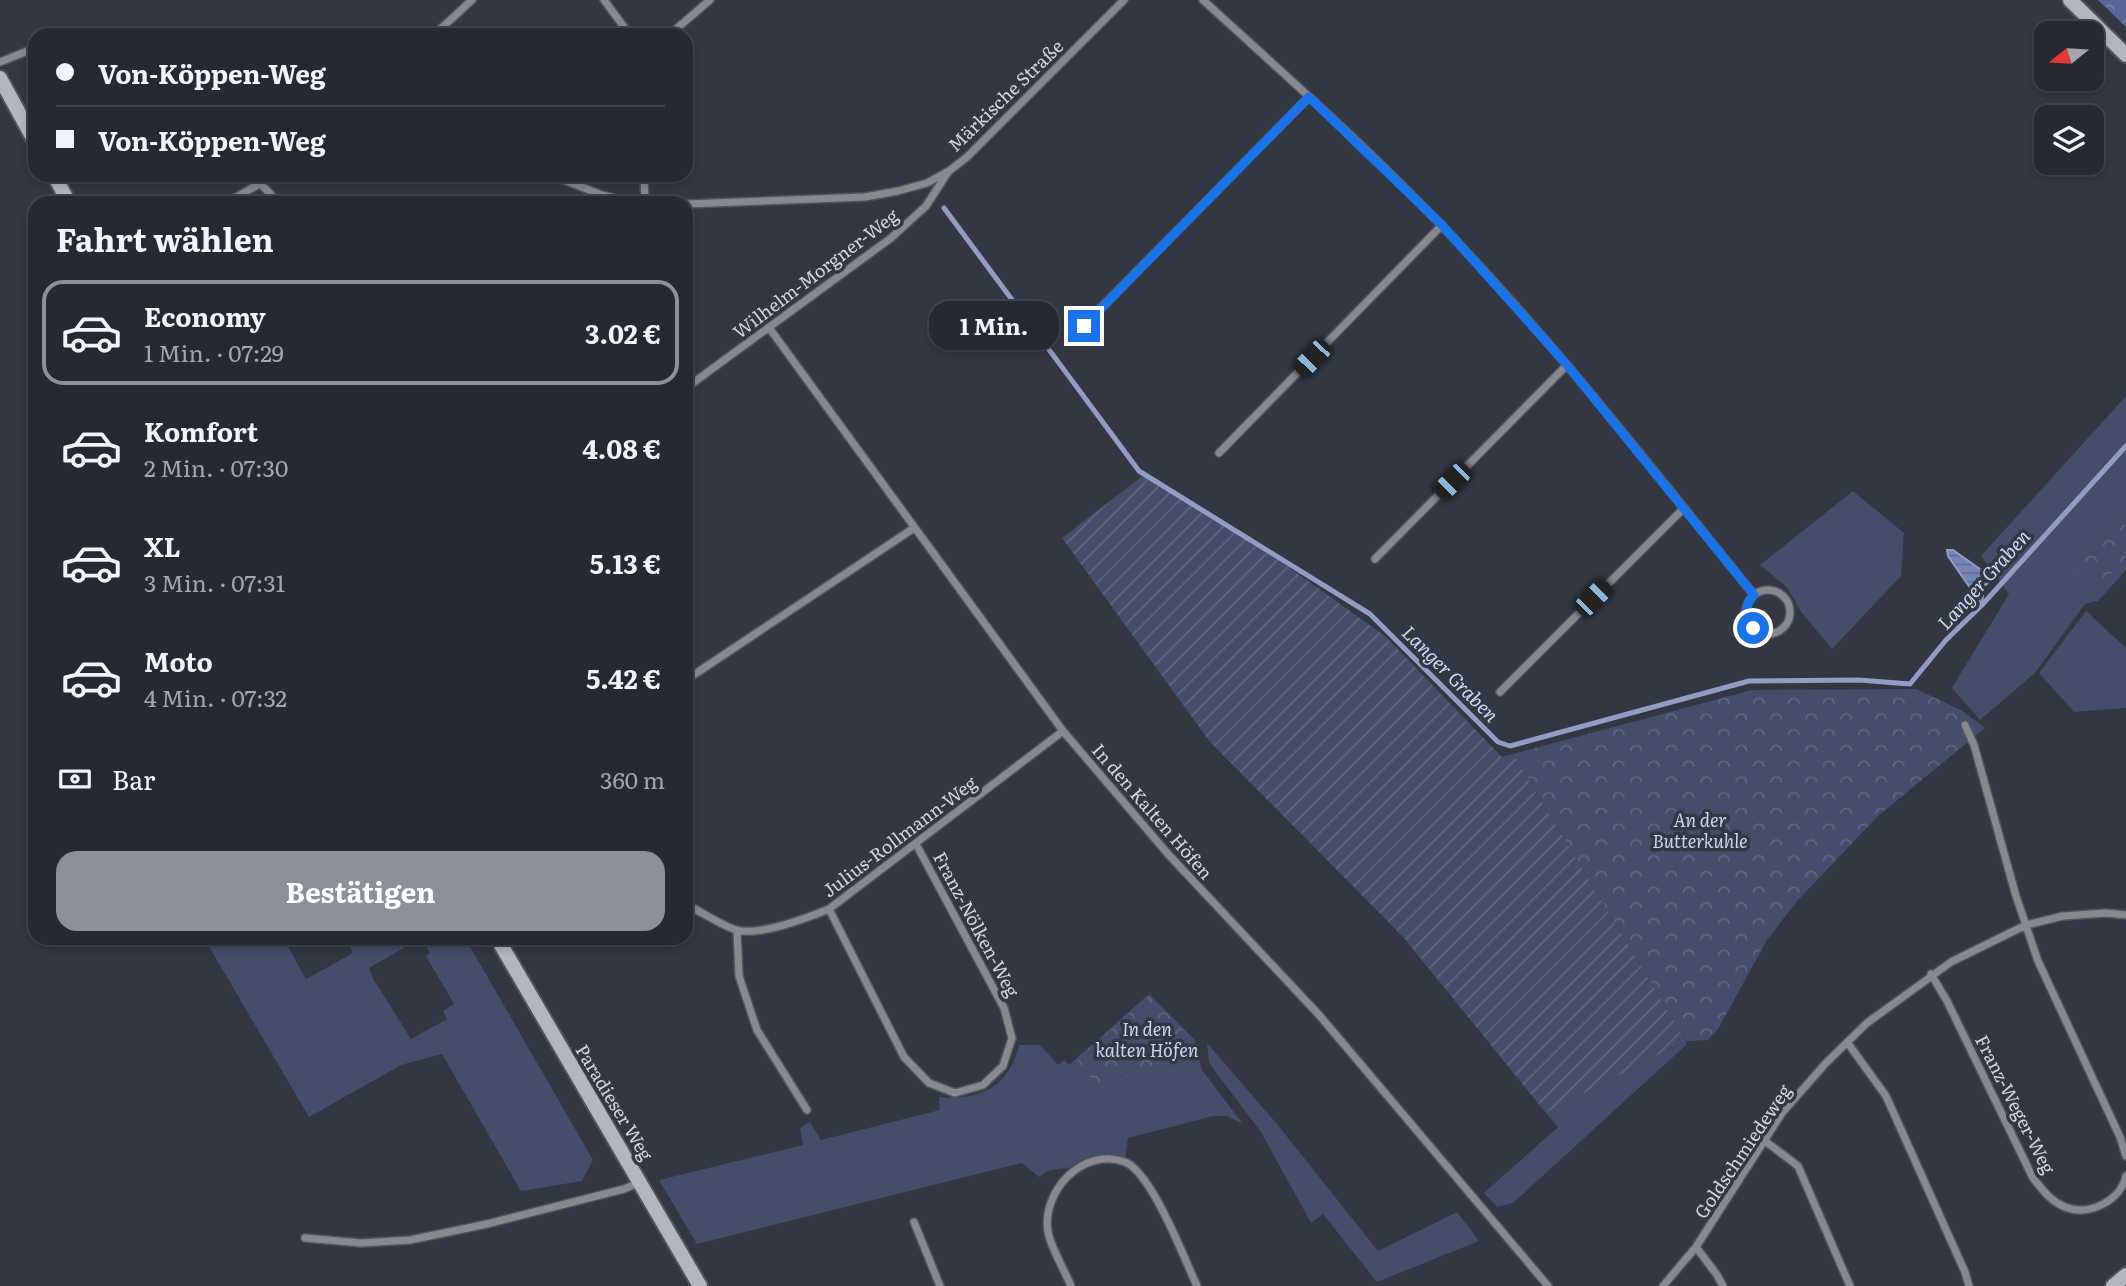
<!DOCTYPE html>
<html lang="de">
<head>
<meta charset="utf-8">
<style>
  body { margin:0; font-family:Literata,serif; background:#2e313a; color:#f1f3f6; height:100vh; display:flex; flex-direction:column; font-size:26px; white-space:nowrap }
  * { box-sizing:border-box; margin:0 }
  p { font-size:23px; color:#a4a6ac }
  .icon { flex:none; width:38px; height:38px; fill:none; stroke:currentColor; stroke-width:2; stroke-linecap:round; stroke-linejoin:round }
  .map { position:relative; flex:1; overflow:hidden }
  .drawer { position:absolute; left:28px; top:196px; width:665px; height:749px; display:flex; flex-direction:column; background:#262932; border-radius:21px; box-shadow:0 4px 10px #0003,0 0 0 2px #42454d }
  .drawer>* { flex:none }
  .guide { position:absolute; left:28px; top:28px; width:665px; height:154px; border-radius:21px; box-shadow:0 4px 10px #0003,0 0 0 2px #42454d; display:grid; align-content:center; height:154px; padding:0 28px; background:#262932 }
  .needle { width:46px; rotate:252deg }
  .buttons { position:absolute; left:2034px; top:21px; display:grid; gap:14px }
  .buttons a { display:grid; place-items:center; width:70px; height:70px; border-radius:14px; background:#262932; box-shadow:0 4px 10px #0003,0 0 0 2px #42454d; font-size:35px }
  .end { position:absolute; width:32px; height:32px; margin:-16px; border:9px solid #1a73e8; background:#fff; box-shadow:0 0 0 4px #fff }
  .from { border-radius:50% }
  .bubble { position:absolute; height:49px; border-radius:21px; background:#262932; box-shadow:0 4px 10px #0003,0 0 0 2px #42454d; font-size:23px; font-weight:700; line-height:49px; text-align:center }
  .car { position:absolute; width:21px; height:42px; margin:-21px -10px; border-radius:9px; box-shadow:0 0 5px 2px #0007; background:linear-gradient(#222 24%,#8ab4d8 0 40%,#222 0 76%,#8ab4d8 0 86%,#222 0) }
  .guide b { display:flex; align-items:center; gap:24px; height:66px; font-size:26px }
  .guide b+b { border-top:2px solid #42454d }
  .guide i { width:18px; height:18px; background:#f1f3f6 }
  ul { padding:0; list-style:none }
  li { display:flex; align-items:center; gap:21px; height:105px; margin:0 14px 10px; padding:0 14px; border:4px solid transparent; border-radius:21px }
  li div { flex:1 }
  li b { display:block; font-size:26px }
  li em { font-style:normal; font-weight:700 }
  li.current { border-color:#8c9099 }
  li>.icon { width:63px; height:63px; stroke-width:1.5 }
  h2 { padding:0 28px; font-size:32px; line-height:84px }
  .pay { display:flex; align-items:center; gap:18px; height:77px; padding:0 28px; font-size:26px }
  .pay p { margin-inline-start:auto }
  .button { display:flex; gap:14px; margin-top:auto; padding:14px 28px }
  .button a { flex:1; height:80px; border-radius:21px; background:#8c9099; color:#fff; font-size:28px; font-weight:700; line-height:80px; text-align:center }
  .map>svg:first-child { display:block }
  .grass { fill:#444d6a }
  .forest { fill:url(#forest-crowns) }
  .park { fill:url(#park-crowns) }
  .garden { fill:url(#garden-furrows) }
  .water { fill:url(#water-rules); stroke:#929dc4; stroke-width:2 }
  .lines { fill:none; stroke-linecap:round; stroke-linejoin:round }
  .stream { stroke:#929dc4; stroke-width:5 }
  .street-casing { stroke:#50545e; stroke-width:10 }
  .secondary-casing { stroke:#50545e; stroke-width:18 }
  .street { stroke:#87898f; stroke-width:7 }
  .secondary { stroke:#b3b6c0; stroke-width:14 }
  .route { stroke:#1a73e8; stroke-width:9 }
  .labels { text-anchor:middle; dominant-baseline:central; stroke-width:7; stroke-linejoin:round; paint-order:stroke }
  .street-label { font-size:18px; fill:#d4d6de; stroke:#333742 }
  .park-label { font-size:18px; font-style:italic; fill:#cbd5f4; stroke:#333742 }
  .water-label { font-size:19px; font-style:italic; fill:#cfd9f8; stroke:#333742 }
</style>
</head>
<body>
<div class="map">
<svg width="2126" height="1286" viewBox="0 0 2126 1286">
  <defs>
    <pattern id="forest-crowns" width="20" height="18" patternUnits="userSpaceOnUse" patternTransform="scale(1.75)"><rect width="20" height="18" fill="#576597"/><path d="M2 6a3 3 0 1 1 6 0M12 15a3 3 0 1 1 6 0" fill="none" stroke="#7681aa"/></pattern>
    <pattern id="park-crowns" width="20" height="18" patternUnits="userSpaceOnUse" patternTransform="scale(1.75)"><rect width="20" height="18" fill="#444d6a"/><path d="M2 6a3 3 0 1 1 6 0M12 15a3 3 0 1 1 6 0" fill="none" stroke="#5e667f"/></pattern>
    <pattern id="garden-furrows" width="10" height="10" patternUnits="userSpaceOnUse" patternTransform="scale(1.75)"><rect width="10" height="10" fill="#444d6a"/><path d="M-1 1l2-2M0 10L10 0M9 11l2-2" fill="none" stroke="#5e667f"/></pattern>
    <pattern id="water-rules" width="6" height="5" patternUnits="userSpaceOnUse" patternTransform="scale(1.75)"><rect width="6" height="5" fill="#7685b9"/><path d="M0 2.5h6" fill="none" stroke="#636d90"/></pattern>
  </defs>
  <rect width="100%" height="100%" fill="#333742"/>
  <!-- grass -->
  <path class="grass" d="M2126,396V570L2098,601L2085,604L2035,673L1980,720L1952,688L2009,594L1981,556Z
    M1853,491L1904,533L1901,576L1832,649L1801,612L1787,587L1760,565Z
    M2086,611L2126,648V708L2074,712L2039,673Z
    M204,938H283L306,979L353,953L345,938H421L369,968L374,980L411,1039L447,1019L443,1011L454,1004L426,956L430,953L421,938H465L593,1160L582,1181L521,1191L442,1054L401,1065L309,1117Z
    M1149,994L1194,1039L1202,1070L1243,1124L1227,1116H1213L1128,1138L1125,1158L1102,1155L1084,1159L1068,1168L1048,1171L1039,1177L1022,1163L697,1244L659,1180L803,1145L800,1128L810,1122L821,1140L940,1110L939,1097C981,1100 1008,1088 1019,1045H1040L1058,1065L1064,1060L1069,1065Z
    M1686,1041V1045L1513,1203L1497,1207L1484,1193L1558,1127L1546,1113Z
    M1207,1043L1277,1124L1378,1251L1457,1212L1479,1241L1377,1282L1323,1214L1311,1223L1261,1132L1209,1063Z"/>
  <!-- forest -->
  <path class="forest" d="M2098,0H2126V27Z"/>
  <!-- park -->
  <path class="park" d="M2126,507V558L2097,588L2070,568Z
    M1916,689L1961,710L1985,728L1878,816L1797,901L1767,940L1718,1029L1708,1040L1686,1041L1513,754L1752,690Z
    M1149,996L1193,1040L1194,1048L1173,1061L1098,1086L1076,1059Z"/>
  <!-- garden -->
  <path class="garden" d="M1145,474L1248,538L1385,636L1502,757L1513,754L1686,1041L1546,1113L1403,937L1210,742L1062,538Z"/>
  <!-- water -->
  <path class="water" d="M1947,550H1953L1994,579L1984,586L1982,605L1948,556Z"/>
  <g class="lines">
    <!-- stream -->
    <path class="stream" d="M944,208L1139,471L1370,614L1498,742L1510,746L1749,681L1859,680L1910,684L1946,640L1982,605L2126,446"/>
    <defs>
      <path id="street" d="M604,0L630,35
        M1203,0C1284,74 1367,147 1442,226C1554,342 1653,470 1754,595
        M434,35L472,0
        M669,35L710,0
        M0,62L35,48
        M551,175L602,195L635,203
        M644,175L645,203
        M261,184L276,200L282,203
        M226,203L275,175
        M686,204L865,197L898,191L927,183L949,171L967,157L1124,0
        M1084,325L1309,97
        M770,329L1063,731L1168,854L1320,1016L1548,1286
        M686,388L891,238L926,206L948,172
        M1219,453L1442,225
        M1375,559L1567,365
        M1746 612a22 22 0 1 1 44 0a22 22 0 1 1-44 0Z
        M686,680L914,528
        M1500,692L1684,508
        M1965,725L1974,745L2016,896L2038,961L2120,1137L2126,1156
        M686,902L691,907C705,914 721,925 736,930C759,936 807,918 829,909L1063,731
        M829,909L904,1057L929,1083L955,1093L983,1085L1003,1066L1012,1038L1004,1008L916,844
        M737,930L739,976L757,1030L807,1110
        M1931,974L1947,1001L2033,1178C2043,1190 2050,1201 2065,1207C2089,1217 2121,1200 2126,1176
        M1847,1042L1886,1096L1965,1272L1969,1286
        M1765,1141L1798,1166L1850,1286
        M914,1222L940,1286
        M305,1238L361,1243L410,1240L487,1224L624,1189L640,1182
        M1696,1247L1717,1275L1723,1286
        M1071,1286C1065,1271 1051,1248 1048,1232C1041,1192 1083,1146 1125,1162C1152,1173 1184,1258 1197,1286
        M1663,1286L1696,1247L1782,1113L1825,1064L1867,1023L1951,962L2026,925L2063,916L2106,913L2126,915"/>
      <path id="secondary" d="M2070,0L2126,55
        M0,78L35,142
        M54,175L69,203
        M497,938L700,1286
        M2113,1286L2126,1275"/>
    </defs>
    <!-- street casing -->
    <use href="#street" class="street-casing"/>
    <!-- secondary casing -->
    <use href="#secondary" class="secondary-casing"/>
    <!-- street -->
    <use href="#street" class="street"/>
    <!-- secondary -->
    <use href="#secondary" class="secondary"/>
  </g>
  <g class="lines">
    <!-- route -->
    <path class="route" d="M1084,326L1309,97L1442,225L1567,365L1754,595C1744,606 1744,617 1753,628"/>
  </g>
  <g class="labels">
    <!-- street labels -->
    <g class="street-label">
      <text transform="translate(1005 95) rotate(-44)">Märkische Straße</text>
      <text transform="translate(815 273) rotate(-37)">Wilhelm-Morgner-Weg</text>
      <text transform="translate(1153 811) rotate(49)">In den Kalten Höfen</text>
      <text transform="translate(899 836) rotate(-37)">Julius-Rollmann-Weg</text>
      <text transform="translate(977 924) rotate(62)">Franz-Nölken-Weg</text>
      <text transform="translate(615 1102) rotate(59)">Paradieser Weg</text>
      <text transform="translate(2016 1104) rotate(63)">Franz-Weger-Weg</text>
      <text transform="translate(1742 1151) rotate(-56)">Goldschmiedeweg</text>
    </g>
    <!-- park labels -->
    <g class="park-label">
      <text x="1700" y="819">An der<tspan x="1700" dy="21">Butterkuhle</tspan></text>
      <text x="1147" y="1028">In den<tspan x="1147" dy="21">kalten Höfen</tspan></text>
    </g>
    <!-- water labels -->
    <g class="water-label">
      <text transform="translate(1983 579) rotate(-48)">Langer Graben</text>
      <text transform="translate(1451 673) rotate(45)">Langer Graben</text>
    </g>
  </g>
</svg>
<div class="buttons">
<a><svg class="needle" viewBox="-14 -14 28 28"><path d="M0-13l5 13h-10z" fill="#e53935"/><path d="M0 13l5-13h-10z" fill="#a4a6ac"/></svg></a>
<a><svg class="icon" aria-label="layers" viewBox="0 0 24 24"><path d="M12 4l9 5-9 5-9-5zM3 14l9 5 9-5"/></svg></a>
</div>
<i class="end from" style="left:1753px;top:628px"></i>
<i class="end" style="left:1084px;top:326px"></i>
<div class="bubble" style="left:929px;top:301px;width:130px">1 Min.</div>
<i class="car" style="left:1312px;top:358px;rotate:224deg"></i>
<i class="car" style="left:1452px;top:481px;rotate:225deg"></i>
<i class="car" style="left:1593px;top:598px;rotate:45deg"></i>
<div class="guide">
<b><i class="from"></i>Von-Köppen-Weg</b>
<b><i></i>Von-Köppen-Weg</b>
</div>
<section class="drawer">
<h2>Fahrt wählen</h2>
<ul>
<li class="current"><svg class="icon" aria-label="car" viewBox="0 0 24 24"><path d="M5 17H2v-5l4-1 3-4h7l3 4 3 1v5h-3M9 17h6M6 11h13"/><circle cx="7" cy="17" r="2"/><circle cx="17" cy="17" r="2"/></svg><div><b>Economy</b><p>1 Min. · 07:29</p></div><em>3.02 €</em></li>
<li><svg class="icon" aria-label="car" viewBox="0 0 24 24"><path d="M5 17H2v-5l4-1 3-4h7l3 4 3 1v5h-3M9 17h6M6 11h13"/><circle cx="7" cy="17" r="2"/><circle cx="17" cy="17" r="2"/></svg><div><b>Komfort</b><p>2 Min. · 07:30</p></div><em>4.08 €</em></li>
<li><svg class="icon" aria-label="car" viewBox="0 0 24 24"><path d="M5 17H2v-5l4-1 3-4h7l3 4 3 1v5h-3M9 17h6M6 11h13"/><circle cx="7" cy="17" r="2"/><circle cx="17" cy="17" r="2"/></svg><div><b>XL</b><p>3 Min. · 07:31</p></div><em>5.13 €</em></li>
<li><svg class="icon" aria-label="car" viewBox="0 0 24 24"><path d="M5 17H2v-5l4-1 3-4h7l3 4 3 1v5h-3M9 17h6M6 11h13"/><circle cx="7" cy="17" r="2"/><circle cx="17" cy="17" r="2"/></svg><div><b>Moto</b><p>4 Min. · 07:32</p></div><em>5.42 €</em></li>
</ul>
<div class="pay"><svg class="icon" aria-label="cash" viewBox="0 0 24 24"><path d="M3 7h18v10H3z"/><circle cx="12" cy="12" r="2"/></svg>Bar<p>360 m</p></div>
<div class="button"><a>Bestätigen</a></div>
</section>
</div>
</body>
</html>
